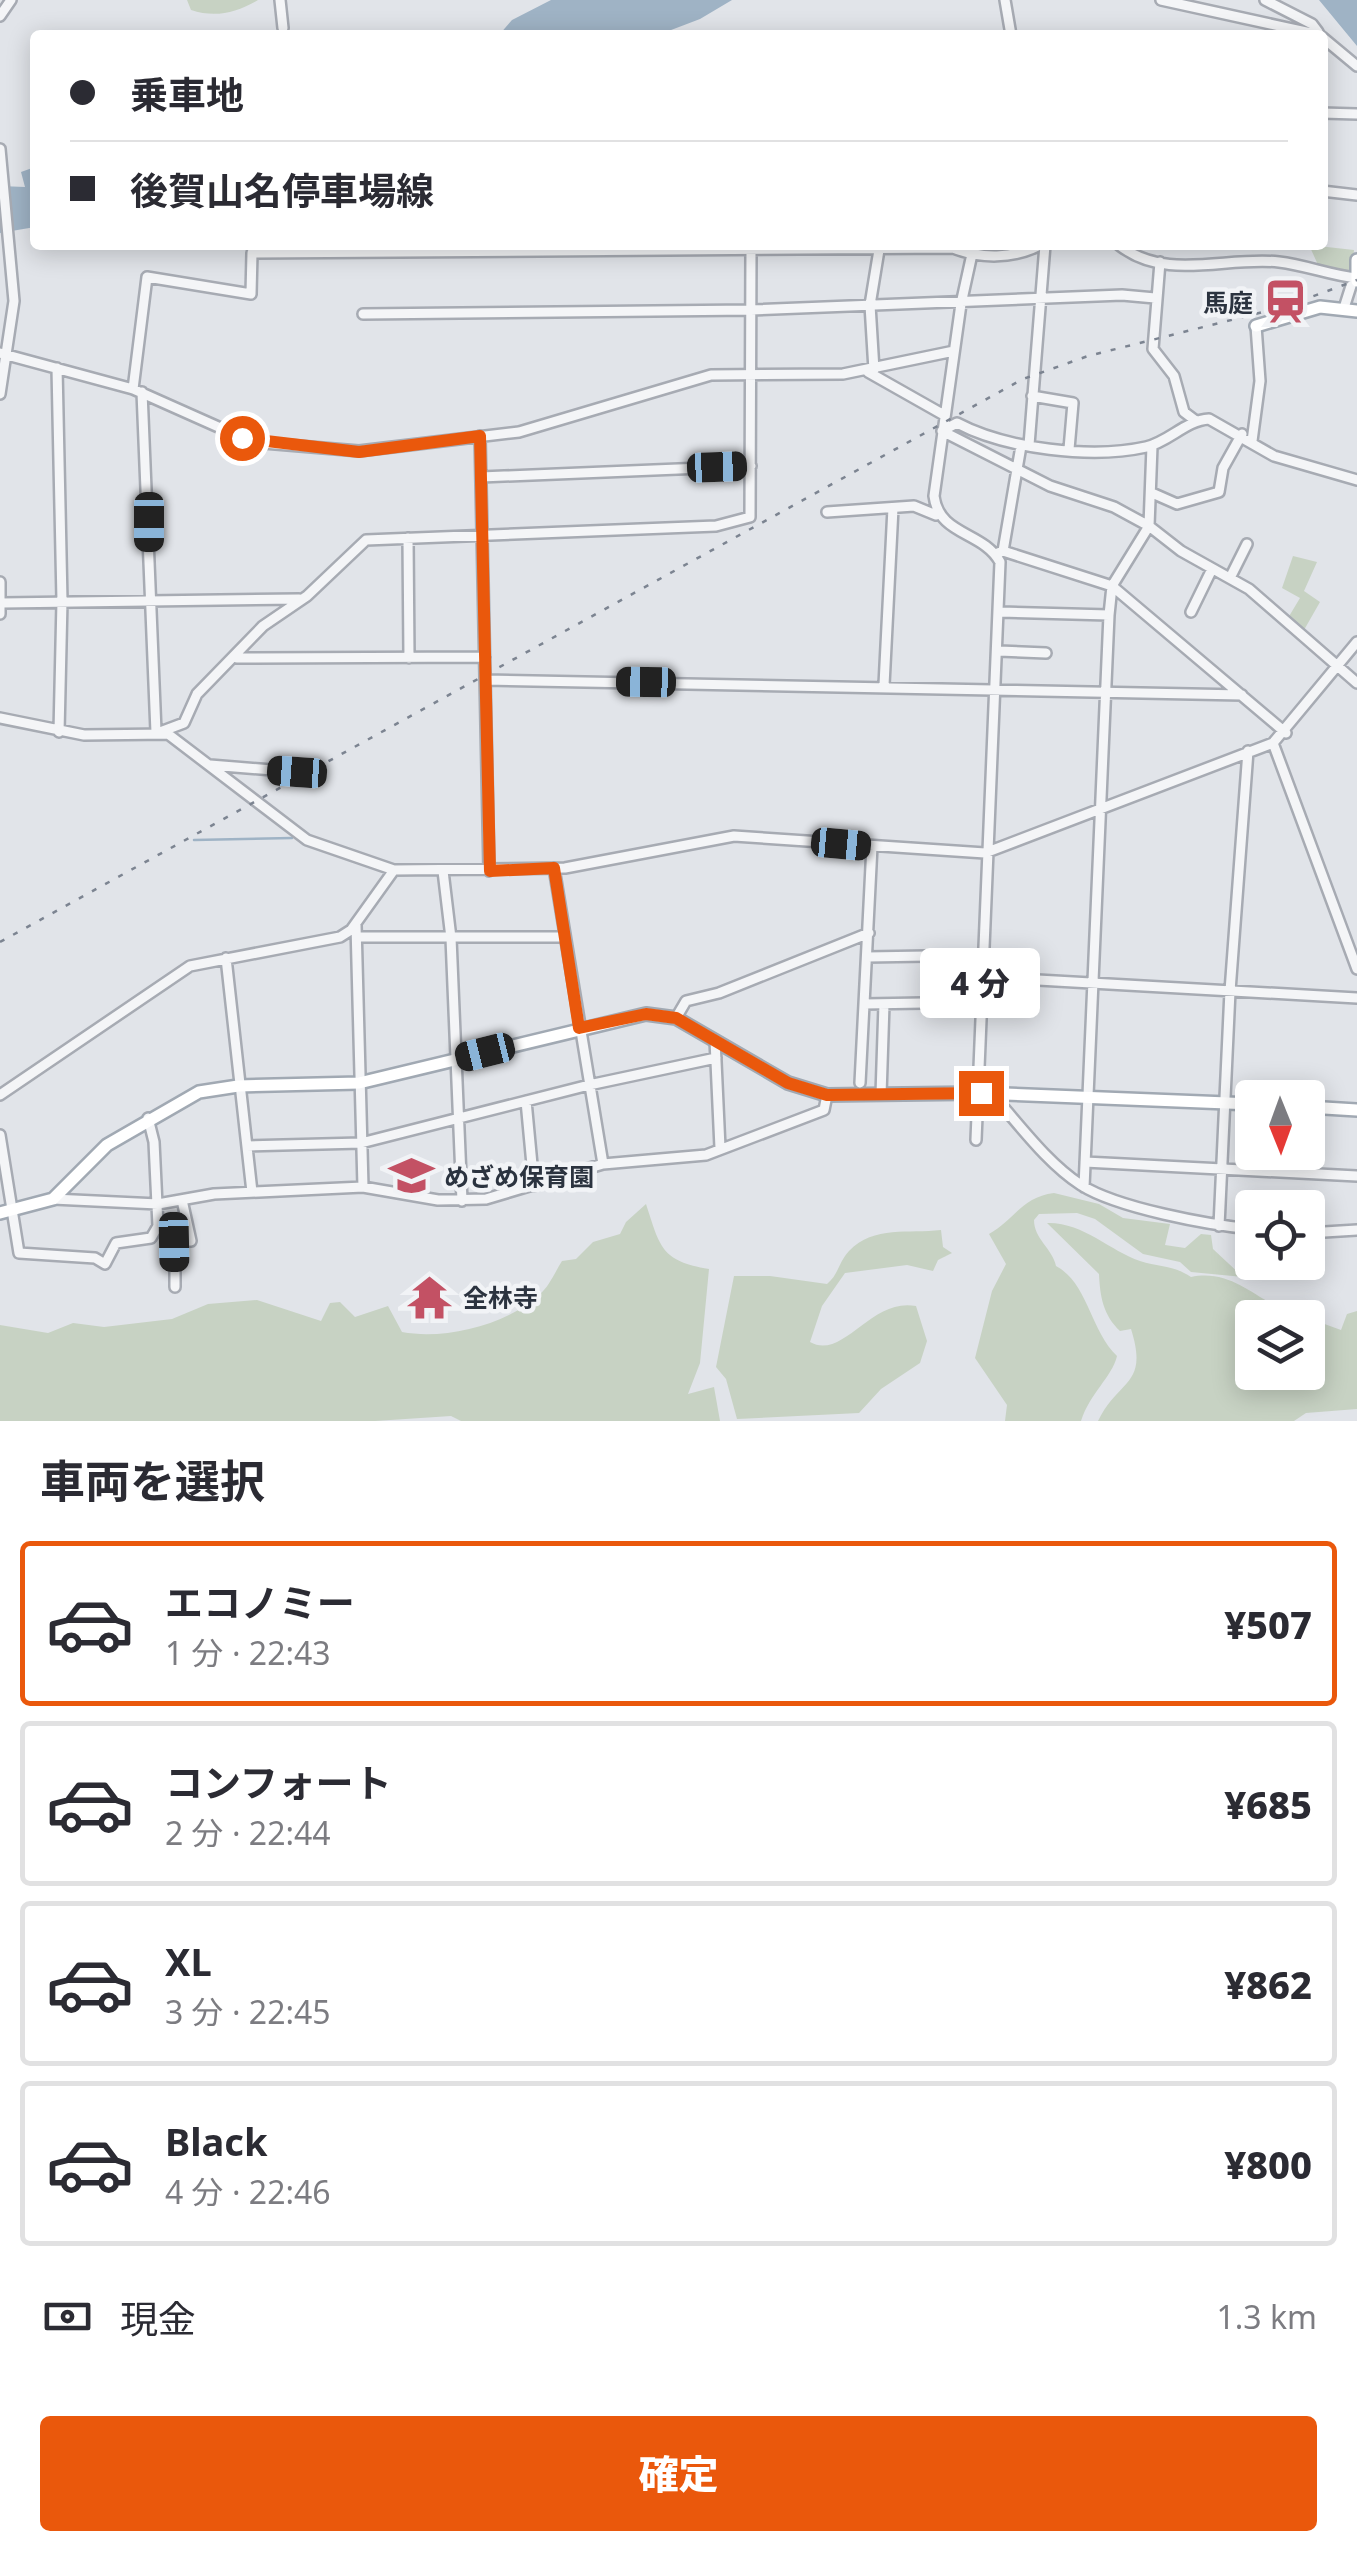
<!DOCTYPE html>
<html lang="ja">
<head>
<meta charset="utf-8">
<style>
  body { margin:0; font-family:"Noto Sans","Noto Sans JP",sans-serif; background:#f7f7f7; color:#2b2b33; height:100vh; display:flex; flex-direction:column; font-size:38px; white-space:nowrap }
  * { box-sizing:border-box; margin:0 }
  p { font-size:32px; color:#7c7c81 }
  .icon { flex:none; width:55px; height:55px; fill:none; stroke:currentColor; stroke-width:2; stroke-linecap:round; stroke-linejoin:round }
  .map { position:relative; height:1421px; overflow:hidden }
  .side { display:flex; flex-direction:column; background:#fff; flex:1 }
  .side>* { flex:none }
  .hud { position:absolute; left:30px; top:30px; width:1298px; height:220px; border-radius:10px; box-shadow:0 5px 25px #0003; display:grid; align-content:center; height:220px; padding:0 40px; background:#fff }
  .needle { width:65px; rotate:179deg }
  .tools { position:absolute; left:1235px; top:1080px; display:grid; gap:20px }
  .tools a { display:grid; place-items:center; width:90px; height:90px; border-radius:10px; background:#fff; box-shadow:0 5px 25px #0003; font-size:50px }
  .end { position:absolute; width:45px; height:45px; margin:-22px; border:12px solid #ea580c; background:#fff; box-shadow:0 0 0 5px #fff }
  .from { border-radius:50% }
  .bubble { position:absolute; height:70px; border-radius:10px; background:#fff; box-shadow:0 5px 25px #0003; font-size:32px; font-weight:800; line-height:70px; text-align:center }
  .car { position:absolute; width:30px; height:60px; margin:-30px -15px; border-radius:12px; box-shadow:0 0 8px 2px #0007; background:linear-gradient(#222 24%,#8ab4d8 0 40%,#222 0 76%,#8ab4d8 0 86%,#222 0) }
  .hud b { display:flex; align-items:center; gap:35px; height:95px; font-size:38px }
  .hud b+b { border-top:2px solid #e1e1e2 }
  .hud i { width:25px; height:25px; background:#2b2b33 }
  ul { padding:0; list-style:none }
  li { display:flex; align-items:center; gap:30px; height:165px; margin:0 20px 15px; padding:0 20px; border:5px solid #e1e1e2; border-radius:10px }
  li div { flex:1 }
  li b { display:block; font-size:38px }
  li em { font-style:normal; font-weight:800 }
  li.selected { border-color:#ea580c }
  li>.icon { width:90px; height:90px; stroke-width:1.5 }
  h2 { padding:0 40px; font-size:45px; line-height:120px }
  .pay { display:flex; align-items:center; gap:25px; height:110px; padding:0 40px; font-size:38px }
  .pay p { margin-inline-start:auto }
  .button { display:flex; gap:20px; margin-top:auto; padding:20px 40px }
  .button a { flex:1; height:115px; border-radius:10px; background:#ea580c; color:#fff; font-size:40px; font-weight:800; line-height:115px; text-align:center }
  .map>svg:first-child { display:block }
  .green { fill:#c7d2c3 }
  .water { fill:#9fb3c5 }
  .lines { fill:none; stroke-linecap:round; stroke-linejoin:round }
  .stream { stroke:#9fb3c5; stroke-width:2.5 }
  .minor-casing { stroke:#a7abb3; stroke-width:14 }
  .major-casing { stroke:#a1a9b3; stroke-width:16 }
  .minor { stroke:#f4f5f7; stroke-width:9 }
  .major { stroke:#fff; stroke-width:11 }
  .rail { stroke:#7c8491; stroke-width:2.5; stroke-dasharray:5 10; stroke-linecap:butt }
  .route { stroke:#ea580c; stroke-width:12 }
  .labels { text-anchor:middle; dominant-baseline:central; stroke-width:9; stroke-linejoin:round; paint-order:stroke }
  .poi-label { font-size:25px; font-weight:bold; fill:#2b333f; stroke:#f1f3f6; text-anchor:start }
</style>
</head>
<body>
<div class="map">
<svg width="1357" height="1421" viewBox="0 0 1357 1421">
  <rect width="100%" height="100%" fill="#e1e4e9"/>
  <!-- green -->
  <path class="green" d="M187,0H258C236,13 215,18 191,10Z
    M1309,245L1354,250L1351,274L1319,267Z
    M1293,556L1317,562L1304,591L1320,602L1304,630L1288,618L1300,598L1282,588Z
    M1054,1193L1099,1204L1123,1218L1170,1224L1165,1245L1185,1248L1201,1234L1211,1235L1213,1249L1243,1277L1191,1272L1180,1262L1143,1254L1095,1219L1077,1213L1039,1214L1034,1220C1034,1239 1052,1248 1056,1266C1088,1283 1090,1330 1117,1356C1112,1377 1090,1393 1081,1421H1005L1007,1405L975,1358L992,1291L1006,1264L989,1234C1015,1219 1022,1197 1054,1193Z
    M646,1204C660,1247 661,1261 709,1269L700,1363L688,1394L714,1387L720,1421H461L451,1416L375,1421H0V1325L48,1333L73,1323L104,1327L172,1319L208,1304L257,1300L321,1321L330,1303L340,1302L355,1317L388,1306L402,1332C445,1340 506,1325 539,1295C549,1287 555,1272 562,1261L576,1259L593,1242L620,1234L626,1222Z
    M1047,1223C1083,1222 1110,1251 1140,1261C1159,1267 1173,1265 1191,1277C1239,1267 1265,1312 1306,1317L1252,1318V1372H1308V1318L1341,1330L1347,1314L1357,1311V1409L1306,1413L1294,1421H1098C1119,1378 1149,1386 1131,1329L1120,1331C1103,1315 1100,1296 1099,1274Z
    M941,1230L943,1247L952,1253L938,1260L933,1271L907,1265L845,1273L822,1306L810,1342C843,1361 871,1297 916,1306L927,1341L920,1363L881,1389L859,1413L737,1419L726,1379L716,1367L734,1276H770L827,1284C839,1274 838,1263 849,1251C874,1225 909,1234 941,1230Z"/>
  <!-- water -->
  <path class="water" d="M551,0H732L700,19L658,35H499L512,20Z
    M1319,0H1357V46Z
    M35,167V227L0,233V186L25,187L21,172Z"/>
  <g class="lines">
    <!-- stream -->
    <path class="stream" d="M194,840L292,838"/>
    <defs>
      <path id="minor" d="M280,0L283,28
        M1005,0L1011,35
        M1161,0L1320,35
        M1265,0L1312,24L1318,32
        M0,16L11,0
        M1322,37L1357,66
        M1322,113L1357,114
        M0,149L14,301L0,394
        M1322,191L1357,195
        M974,245L961,304L934,496C939,536 983,531 1000,562L976,1140
        M1119,245C1166,282 1226,256 1279,262C1305,265 1330,275 1356,278
        M1160,262L1153,349L1174,376L1184,412L1196,421
        M1344,308L1351,286
        M363,314L751,310L1122,295L1155,298
        M0,353L133,389L252,442L359,451L519,432L711,375L843,374L954,351
        M57,368L62,601L59,732
        M874,370L870,305L879,250
        M868,372L944,415
        M133,389L147,277L251,294L252,253L953,248C981,259 1013,259 1040,245
        M142,392L156,732
        M1032,396L1073,403L1069,449
        M942,431L1050,486L1114,507L1149,526L1181,551L1249,589L1357,683
        M942,431L957,423C1006,449 1092,459 1146,447C1169,442 1186,420 1209,419L1274,456L1357,480
        M480,436L489,871
        M1252,441L1260,381L1256,326
        M1029,445L1045,245
        M481,477L751,466
        M1152,493L1177,504L1219,492L1223,468L1242,434
        M827,512L914,506L936,515
        M408,538L409,658
        M1003,551L1112,586L1286,733
        M998,553L1003,551L1021,446
        M1230,578L1247,544
        M0,582V614
        M2,603L299,599
        M1001,612L1109,615
        M1191,612L1212,569
        M999,651L1046,653
        M237,658L485,657
        M486,680L1242,695
        M884,685L893,508
        M0,718L84,735L168,734L307,840L394,870L565,868L734,836L985,853L1273,743L1357,642
        M160,732L184,723L197,694L263,626L307,596L366,540L716,526L750,517L751,248
        M1273,743L1357,969
        M210,765L297,772
        M554,868L603,1164
        M443,871L451,938L462,1201
        M356,925L363,1187
        M357,937H565
        M867,957L987,955
        M226,958L252,1192
        M986,977L1357,998
        M864,1004L983,1002
        M676,1018L686,1001L719,993L869,933
        M715,1040L720,1148
        M860,1083L872,846
        M0,1095L190,966L340,937L351,930L394,870
        M881,1095L884,1004
        M526,1101L534,1186
        M1005,1109C1028,1136 1052,1166 1081,1185C1117,1208 1209,1225 1252,1229
        M0,1135L19,1253L95,1258L105,1264L116,1243L151,1238L158,1226L154,1142L148,1118
        M247,1146L361,1143L589,1085L716,1058
        M1085,1162L1357,1176
        M1084,1187L1109,615L1112,586L1149,526L1152,446
        M53,1199L158,1204L214,1194L363,1187L438,1200L486,1199L603,1164L706,1155L824,1110L827,1095
        M1219,1226L1230,991L1248,751
        M1308,1233L1357,1230
        M175,1287V1242L191,1241L182,1200"/>
      <path id="major" d="M1357,260V281
        M1256,326L1320,307L1357,311
        M1308,1107L1357,1110
        M0,1213L53,1199L107,1145L199,1092L238,1086L359,1083L646,1014L676,1018L788,1083L827,1095L981,1093L1252,1104"/>
    </defs>
    <!-- minor casing -->
    <use href="#minor" class="minor-casing"/>
    <!-- major casing -->
    <use href="#major" class="major-casing"/>
    <!-- minor -->
    <use href="#minor" class="minor"/>
    <!-- major -->
    <use href="#major" class="major"/>
    <!-- rail -->
    <path class="rail" d="M0,942L1023,379L1088,356L1287,306L1357,280"/>
  </g>
  <g class="lines">
    <!-- route -->
    <path class="route" d="M242,438L359,452L480,436L490,871L554,868L579,1028L646,1014L676,1018L788,1083L827,1095L981,1093"/>
  </g>
  <!-- icons -->
  <defs>
    <symbol id="station-bare" viewBox="-9 -9 18 18"><path d="M-3-6H3Q5-6 5-4V2Q5 4 3 4L4.5 6H3L1.5 4h-3L-3 6H-4.5L-3 4Q-5 4-5 2V-4Q-5-6-3-6ZM-3.5-4v3h7v-3ZM-3.5 1v1.5H-2V1ZM2 1v1.5H3.5V1Z" fill="#c35164" stroke="#f1f3f6" stroke-width="2.5" paint-order="stroke"/></symbol>
    <symbol id="school-bare" viewBox="-9 -9 18 18"><path d="M0-5L7-2L0 1L-7-2ZM-4 1L0 2.5L4 1V4Q0 6-4 4Z" fill="#c35164" stroke="#f1f3f6" stroke-width="2.5" paint-order="stroke"/></symbol>
    <symbol id="temple-bare" viewBox="-9 -9 18 18"><path d="M0-6L5-2H3V0L6.5 2.5H4V6H1.5V3h-3V6H-4V2.5H-6.5L-3 0V-2H-5Z" fill="#c35164" stroke="#f1f3f6" stroke-width="2.5" paint-order="stroke"/></symbol>
  </defs>
  <g fill-rule="evenodd">
    <use href="#station-bare" x="1254" y="270" width="63" height="63"/>
    <use href="#school-bare" x="380" y="1144" width="63" height="63"/>
    <use href="#temple-bare" x="398" y="1266" width="63" height="63"/>
  </g>
  <g class="labels">
    <!-- poi labels -->
    <g class="poi-label">
      <text x="1253" y="302" text-anchor="end">馬庭</text>
      <text x="444" y="1176">めざめ保育園</text>
      <text x="463" y="1297">全林寺</text>
    </g>
  </g>
</svg>
<div class="tools">
<a><svg class="needle" viewBox="-14 -14 28 28"><path d="M0-13l5 13h-10z" fill="#e53935"/><path d="M0 13l5-13h-10z" fill="#7c7c81"/></svg></a>
<a><svg class="icon" aria-label="locate" viewBox="0 0 24 24"><circle cx="12" cy="12" r="6"/><path d="M12 2v4M12 18v4M2 12h4M18 12h4"/></svg></a>
<a><svg class="icon" aria-label="layers" viewBox="0 0 24 24"><path d="M12 4l9 5-9 5-9-5zM3 14l9 5 9-5"/></svg></a>
</div>
<i class="end from" style="left:242px;top:438px"></i>
<i class="end" style="left:981px;top:1093px"></i>
<div class="bubble" style="left:920px;top:948px;width:120px">4 分</div>
<i class="car" style="left:717px;top:467px;rotate:88deg"></i>
<i class="car" style="left:149px;top:522px;rotate:180deg"></i>
<i class="car" style="left:646px;top:682px;rotate:271deg"></i>
<i class="car" style="left:297px;top:772px;rotate:274deg"></i>
<i class="car" style="left:841px;top:844px;rotate:95deg"></i>
<i class="car" style="left:485px;top:1052px;rotate:256deg"></i>
<i class="car" style="left:174px;top:1242px;rotate:179deg"></i>
<div class="hud">
<b><i class="from"></i>乗車地</b>
<b><i></i>後賀山名停車場線</b>
</div>
</div>
<section class="side">
<h2>車両を選択</h2>
<ul>
<li class="selected"><svg class="icon" aria-label="car" viewBox="0 0 24 24"><path d="M5 17H2v-5l4-1 3-4h7l3 4 3 1v5h-3M9 17h6M6 11h13"/><circle cx="7" cy="17" r="2"/><circle cx="17" cy="17" r="2"/></svg><div><b>エコノミー</b><p>1 分 · 22:43</p></div><em>¥507</em></li>
<li><svg class="icon" aria-label="car" viewBox="0 0 24 24"><path d="M5 17H2v-5l4-1 3-4h7l3 4 3 1v5h-3M9 17h6M6 11h13"/><circle cx="7" cy="17" r="2"/><circle cx="17" cy="17" r="2"/></svg><div><b>コンフォート</b><p>2 分 · 22:44</p></div><em>¥685</em></li>
<li><svg class="icon" aria-label="car" viewBox="0 0 24 24"><path d="M5 17H2v-5l4-1 3-4h7l3 4 3 1v5h-3M9 17h6M6 11h13"/><circle cx="7" cy="17" r="2"/><circle cx="17" cy="17" r="2"/></svg><div><b>XL</b><p>3 分 · 22:45</p></div><em>¥862</em></li>
<li><svg class="icon" aria-label="car" viewBox="0 0 24 24"><path d="M5 17H2v-5l4-1 3-4h7l3 4 3 1v5h-3M9 17h6M6 11h13"/><circle cx="7" cy="17" r="2"/><circle cx="17" cy="17" r="2"/></svg><div><b>Black</b><p>4 分 · 22:46</p></div><em>¥800</em></li>
</ul>
<div class="pay"><svg class="icon" aria-label="cash" viewBox="0 0 24 24"><path d="M3 7h18v10H3z"/><circle cx="12" cy="12" r="2"/></svg>現金<p>1.3 km</p></div>
<div class="button"><a>確定</a></div>
</section>
</body>
</html>
